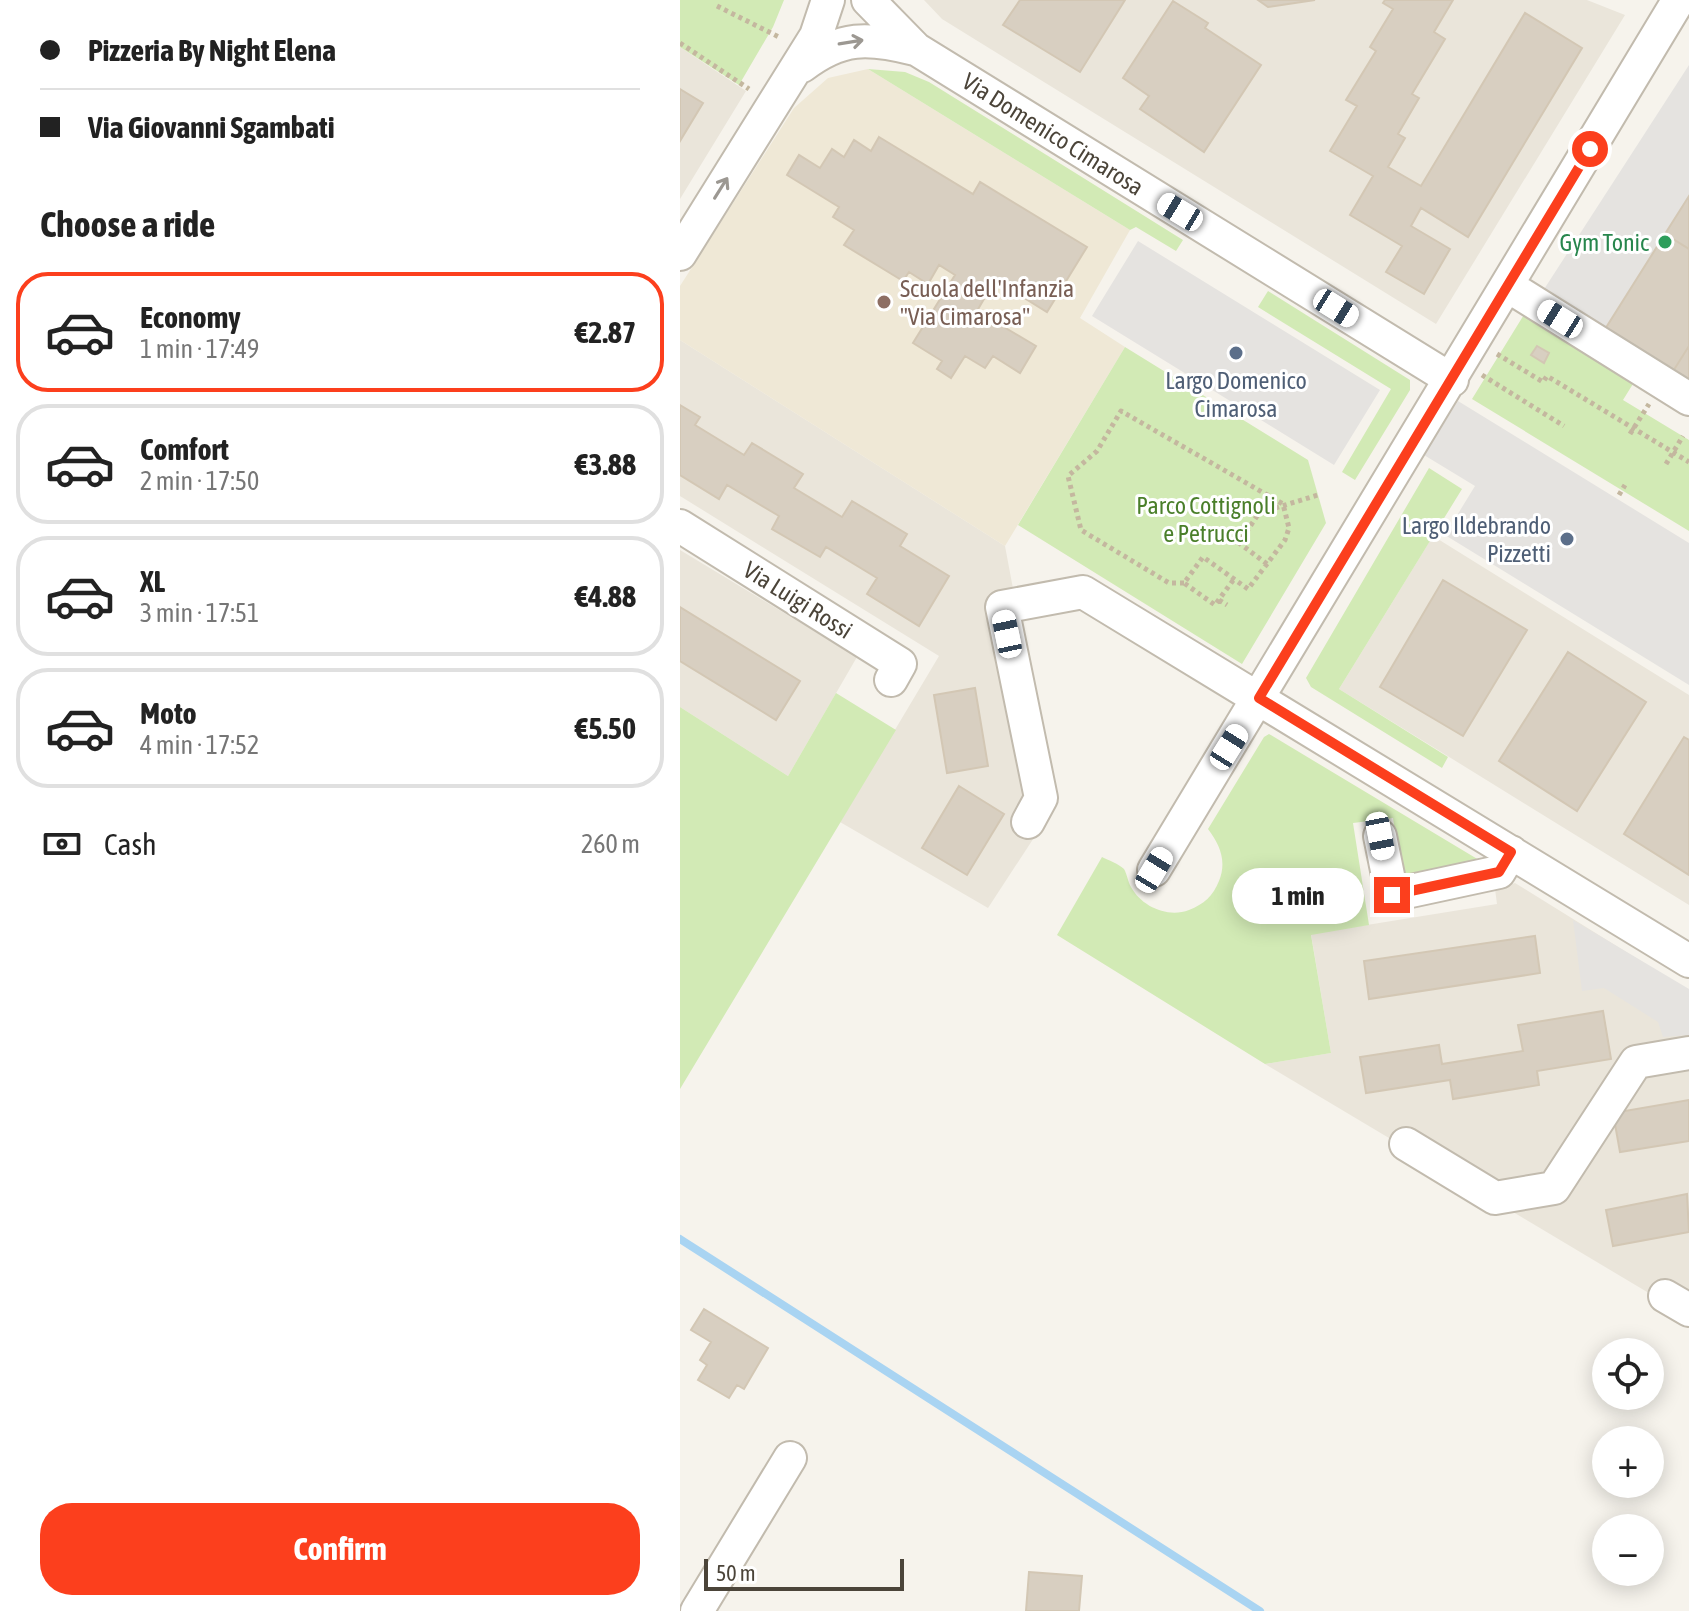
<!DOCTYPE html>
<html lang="en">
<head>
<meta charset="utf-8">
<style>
  body { margin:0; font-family:"Asap Condensed",sans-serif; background:#f6f6f6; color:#222; height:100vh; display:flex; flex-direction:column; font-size:30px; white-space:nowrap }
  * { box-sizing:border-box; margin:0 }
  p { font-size:26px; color:#767676 }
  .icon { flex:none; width:44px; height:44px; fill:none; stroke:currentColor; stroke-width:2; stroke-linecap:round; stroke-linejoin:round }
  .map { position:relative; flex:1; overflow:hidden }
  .side { display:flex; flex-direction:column; background:#fff; width:680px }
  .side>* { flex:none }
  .hud { display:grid; align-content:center; height:176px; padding:0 40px; background:#fff }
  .controls { position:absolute; left:912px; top:1338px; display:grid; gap:16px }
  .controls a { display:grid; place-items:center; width:72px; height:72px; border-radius:50%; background:#fff; box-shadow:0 4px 20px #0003; font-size:40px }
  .scale { position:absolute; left:24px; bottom:20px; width:200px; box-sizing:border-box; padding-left:8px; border:4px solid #4b4439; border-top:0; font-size:22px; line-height:28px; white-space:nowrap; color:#4b4439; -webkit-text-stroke:6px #fff; paint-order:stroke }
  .end { position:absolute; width:36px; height:36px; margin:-18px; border:10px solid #fc3f1d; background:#fff; box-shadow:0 0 0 4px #fff }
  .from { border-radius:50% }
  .bubble { position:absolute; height:56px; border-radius:28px; background:#fff; box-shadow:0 4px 20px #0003; font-size:26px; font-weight:700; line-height:56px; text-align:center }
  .car { position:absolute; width:24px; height:48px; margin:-24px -12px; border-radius:10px; box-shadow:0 0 6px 2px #0007; background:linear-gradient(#fff 24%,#345 0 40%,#fff 0 76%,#345 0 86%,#fff 0) }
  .hud b { display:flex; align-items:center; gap:28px; height:76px; font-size:30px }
  .hud b+b { border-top:2px solid #e0e0e0 }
  .hud i { width:20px; height:20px; background:#222 }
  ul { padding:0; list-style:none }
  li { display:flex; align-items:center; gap:24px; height:120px; margin:0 16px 12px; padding:0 24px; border:4px solid #e0e0e0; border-radius:32px }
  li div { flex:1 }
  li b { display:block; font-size:30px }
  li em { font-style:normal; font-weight:700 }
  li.on { border-color:#fc3f1d }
  li>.icon { width:72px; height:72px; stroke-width:1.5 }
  h2 { padding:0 40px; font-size:36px; line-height:96px }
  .pay { display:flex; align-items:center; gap:20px; height:88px; padding:0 40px; font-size:30px }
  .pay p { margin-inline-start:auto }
  .primary-button { display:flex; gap:16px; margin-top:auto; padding:16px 40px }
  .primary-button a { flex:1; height:92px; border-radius:32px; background:#fc3f1d; color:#fff; font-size:32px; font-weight:700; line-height:92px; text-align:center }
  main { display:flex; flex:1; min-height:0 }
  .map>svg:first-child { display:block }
  .residential { fill:#eae5da }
  .education { fill:#efe8d6 }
  .green { fill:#d2eab5 }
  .parking { fill:#e5e3e0 }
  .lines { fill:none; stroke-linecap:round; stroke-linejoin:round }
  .stream { stroke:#a9d4f2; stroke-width:8 }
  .building { fill:#d8cfc1; stroke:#d3c7b4; stroke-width:2 }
  .minor-casing { stroke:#c2bbae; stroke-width:36 }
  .path { stroke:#c4b79f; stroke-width:5; stroke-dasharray:4 4; stroke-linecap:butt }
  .minor { stroke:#fff; stroke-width:32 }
  .oneway { stroke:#9c9892 }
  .route { stroke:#fc3f1d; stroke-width:10 }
  .leisure-dot { fill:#2e9e5b; stroke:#fff; stroke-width:3 }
  .education-dot { fill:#8d6e63; stroke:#fff; stroke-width:3 }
  .service-dot { fill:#5c6f8a; stroke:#fff; stroke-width:3 }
  .labels { text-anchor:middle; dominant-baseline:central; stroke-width:6; stroke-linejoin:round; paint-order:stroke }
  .street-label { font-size:24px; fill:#4b4439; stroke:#fff }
  .leisure-label { font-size:24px; fill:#27864d; stroke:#fff; text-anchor:end }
  .education-label { font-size:24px; fill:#785e54; stroke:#fff; text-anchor:start }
  .service-label { font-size:24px; fill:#4e5e75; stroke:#fff }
  .park-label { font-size:24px; fill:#4a7f2a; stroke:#fff }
</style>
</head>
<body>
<main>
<section class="side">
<div class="hud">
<b><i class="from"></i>Pizzeria By Night Elena</b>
<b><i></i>Via Giovanni Sgambati</b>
</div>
<h2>Choose a ride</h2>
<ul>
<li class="on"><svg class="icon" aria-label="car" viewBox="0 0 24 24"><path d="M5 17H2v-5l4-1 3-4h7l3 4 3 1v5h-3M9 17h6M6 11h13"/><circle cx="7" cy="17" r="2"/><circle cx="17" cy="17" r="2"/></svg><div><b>Economy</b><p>1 min · 17:49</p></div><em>€2.87</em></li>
<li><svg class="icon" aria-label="car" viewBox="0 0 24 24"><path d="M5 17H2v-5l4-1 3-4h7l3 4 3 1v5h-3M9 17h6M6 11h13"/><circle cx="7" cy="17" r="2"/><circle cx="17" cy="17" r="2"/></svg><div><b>Comfort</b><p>2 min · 17:50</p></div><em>€3.88</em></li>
<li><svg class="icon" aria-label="car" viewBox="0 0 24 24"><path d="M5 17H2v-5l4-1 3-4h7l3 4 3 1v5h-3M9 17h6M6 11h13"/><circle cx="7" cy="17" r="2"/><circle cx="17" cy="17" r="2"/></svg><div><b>XL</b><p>3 min · 17:51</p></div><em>€4.88</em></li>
<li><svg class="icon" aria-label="car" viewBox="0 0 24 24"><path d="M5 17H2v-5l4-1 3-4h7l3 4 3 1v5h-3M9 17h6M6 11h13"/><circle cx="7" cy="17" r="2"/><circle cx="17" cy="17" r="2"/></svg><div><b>Moto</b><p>4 min · 17:52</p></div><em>€5.50</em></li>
</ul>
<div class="pay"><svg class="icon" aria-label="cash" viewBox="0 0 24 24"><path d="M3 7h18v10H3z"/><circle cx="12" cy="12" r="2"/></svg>Cash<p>260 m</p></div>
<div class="primary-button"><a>Confirm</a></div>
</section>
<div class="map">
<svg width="1009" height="1611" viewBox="0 0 1009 1611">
  <rect width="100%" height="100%" fill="#f6f3ec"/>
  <!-- residential -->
  <path class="residential" d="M244,0H907L945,15L756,324L262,19Z
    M0,47L66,91L0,199Z
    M0,340L325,546L374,807L308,908L160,822L259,656L0,496Z
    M753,536L1009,695V905L659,689Z
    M0,550L177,657L108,776L0,707Z
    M835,883L1009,991V1317L585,1064L651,1053L631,934L817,904L815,889Z"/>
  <!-- education -->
  <path class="education" d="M188,69L450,230L400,318L445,347L325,546L0,340V286L114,108L148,78Z"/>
  <!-- green -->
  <path class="green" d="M0,0H104L93,27L59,85L0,47Z
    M188,69L225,72L249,82L503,240L496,251L456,227L450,230Z
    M588,291L730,380V390L675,480L662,472L711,389L578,307Z
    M845,313L956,379L943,400L1009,440V531L792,399Z
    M445,347L628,460L646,523L562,664L338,525Z
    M749,468L782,489L659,689L768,757L762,768L631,687L626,678Z
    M156,693L216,730L0,1089V707L108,776Z
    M589,734L809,866L722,880L713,818L673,823L689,925L631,935L651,1053L585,1064L377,935L422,857C428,860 439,864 444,869C447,874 448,882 451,887C462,907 488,918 509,910C524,904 533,896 539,881C547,861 540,845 528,829L584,737Z"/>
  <!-- parking -->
  <path class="parking" d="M1009,65V196L922,334L859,297Z
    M458,241L700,390L654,465L412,316Z
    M778,401L1009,543V685L765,535L795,486L744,455Z
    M893,920L1009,989V1035L983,1037L978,1022L924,988L902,991Z"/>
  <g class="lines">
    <!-- stream -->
    <path class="stream" d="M0,1239L580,1611"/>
  </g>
  <!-- building -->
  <path class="building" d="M340,0H445L400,72L323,25Z
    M578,0H635L588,7Z
    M705,0H773L754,32L765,39L732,94L739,98L718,134L725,138L708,167L741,186L845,13L902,48L788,237L741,208L731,226L770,249L744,294L706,272L722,246L670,215L693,176L650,151L677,106L666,100L696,51L690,47L713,9L703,3Z
    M493,1L528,23L525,28L581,65L524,152L460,109L469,96L443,78Z
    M0,89L23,103L0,141Z
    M199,137L293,194L300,182L407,247L367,312L315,280L297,311L356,346L340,373L313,356L305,368L285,356L271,378L257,369L262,361L233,343L275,275L259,265L248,284L229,272L223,281L164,245L174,230L153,217L159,207L107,175L119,155L140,168L152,149L164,157L174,140L191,151Z
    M1009,196V249L985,234Z
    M985,234L1009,249V346L990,376L922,334Z
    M857,346L869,353L864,363L851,355Z
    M1009,346V389L990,376Z
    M0,405L20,417L15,425L64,455L72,443L123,474L114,488L162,517L172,501L227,534L220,546L269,576L239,626L187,594L197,578L146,547L140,557L92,529L99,516L47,485L39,499L0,475Z
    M763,580L847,630L783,736L700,687Z
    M0,607L120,681L96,720L0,661Z
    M888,652L966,702L897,811L819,761Z
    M295,688L308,766L267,773L254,695Z
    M1004,737L1009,740V875L944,834Z
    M279,786L324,814L287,875L242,848Z
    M855,936L860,973L689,999L684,961Z
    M923,1011L931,1059L857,1071L859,1085L773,1099L770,1080L686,1093L680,1057L759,1045L762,1064L843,1051L838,1025Z
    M1009,1100V1141L940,1152L933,1113Z
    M1007,1194L1009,1232L933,1246L926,1210Z
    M24,1309L88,1348L64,1389L57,1385L49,1398L18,1380L27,1365L20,1360L31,1342L11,1330Z
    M349,1572L402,1576L399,1611H346Z"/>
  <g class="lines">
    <defs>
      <path id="minor" d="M188,0L236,49L772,380
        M122,66C161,36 188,37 235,49
        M0,254L136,36L148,0
        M828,286L1009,399
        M0,526L220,664L211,680
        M348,822L361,798L322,607L403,592L1009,961
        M700,836L712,895L819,872L831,852
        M474,870L995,6
        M726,1144L815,1198L874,1188L956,1062L1009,1053
        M985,1296L1009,1310
        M17,1611L110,1458"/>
    </defs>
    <!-- minor casing -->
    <use href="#minor" class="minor-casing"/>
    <!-- path -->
    <path class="path" d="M37,6L101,38
      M0,43L69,89
      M817,354L863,382L867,376L1009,462
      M802,375L884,426
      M950,434L969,404
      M986,464L1003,436
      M939,495L945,485
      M587,564L559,543L579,513L638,495
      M504,583H489L401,530L388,476L417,451L441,411L603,504L609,528L605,540L568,589L523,557L504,583L535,605L554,579
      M539,600L547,605"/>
    <!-- minor -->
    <use href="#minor" class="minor"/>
  </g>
  <!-- one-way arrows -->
  <defs><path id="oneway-shaft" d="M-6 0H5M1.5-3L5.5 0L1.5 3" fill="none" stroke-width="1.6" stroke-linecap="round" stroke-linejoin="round" transform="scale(2)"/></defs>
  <g class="oneway">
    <use href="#oneway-shaft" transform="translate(171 42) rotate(-9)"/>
    <use href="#oneway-shaft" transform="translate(41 188) rotate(-58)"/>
  </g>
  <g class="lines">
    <!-- route -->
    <path class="route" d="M712,895L819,872L831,852L579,698L910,149"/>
  </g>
  <!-- markers -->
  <circle class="leisure-dot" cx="985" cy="242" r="8"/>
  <circle class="education-dot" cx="204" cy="302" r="8"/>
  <g class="service-dot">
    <circle cx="556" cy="353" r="8"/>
    <circle cx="887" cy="539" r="8"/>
  </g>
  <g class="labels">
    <!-- street labels -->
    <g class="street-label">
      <text transform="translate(373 134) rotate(32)">Via Domenico Cimarosa</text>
      <text transform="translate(118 600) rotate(32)">Via Luigi Rossi</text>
    </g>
    <!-- leisure labels -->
    <g class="leisure-label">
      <text x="969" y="242">Gym Tonic</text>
    </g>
    <!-- education labels -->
    <g class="education-label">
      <text x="220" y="288">Scuola dell'Infanzia<tspan x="220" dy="28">"Via Cimarosa"</tspan></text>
    </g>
    <!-- service labels -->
    <g class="service-label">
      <text x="556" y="380">Largo Domenico<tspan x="556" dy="28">Cimarosa</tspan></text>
      <text x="871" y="525" text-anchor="end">Largo Ildebrando<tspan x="871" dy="28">Pizzetti</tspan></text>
    </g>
    <!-- park labels -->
    <g class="park-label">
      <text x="526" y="505">Parco Cottignoli<tspan x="526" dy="28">e Petrucci</tspan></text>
    </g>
  </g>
</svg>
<div class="controls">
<a><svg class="icon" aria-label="locate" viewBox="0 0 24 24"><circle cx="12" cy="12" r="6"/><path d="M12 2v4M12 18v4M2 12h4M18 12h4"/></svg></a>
<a>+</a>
<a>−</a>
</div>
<div class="scale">50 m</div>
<i class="end from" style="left:910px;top:149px"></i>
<i class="end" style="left:712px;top:895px"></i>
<div class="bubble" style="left:552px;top:868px;width:132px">1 min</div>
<i class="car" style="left:500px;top:212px;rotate:301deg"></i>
<i class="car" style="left:656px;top:308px;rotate:122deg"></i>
<i class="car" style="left:880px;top:319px;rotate:302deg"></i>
<i class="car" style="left:327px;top:634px;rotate:348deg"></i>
<i class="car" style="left:549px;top:747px;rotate:32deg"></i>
<i class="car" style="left:700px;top:836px;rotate:169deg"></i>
<i class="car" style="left:474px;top:870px;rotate:31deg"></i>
</div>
</main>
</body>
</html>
